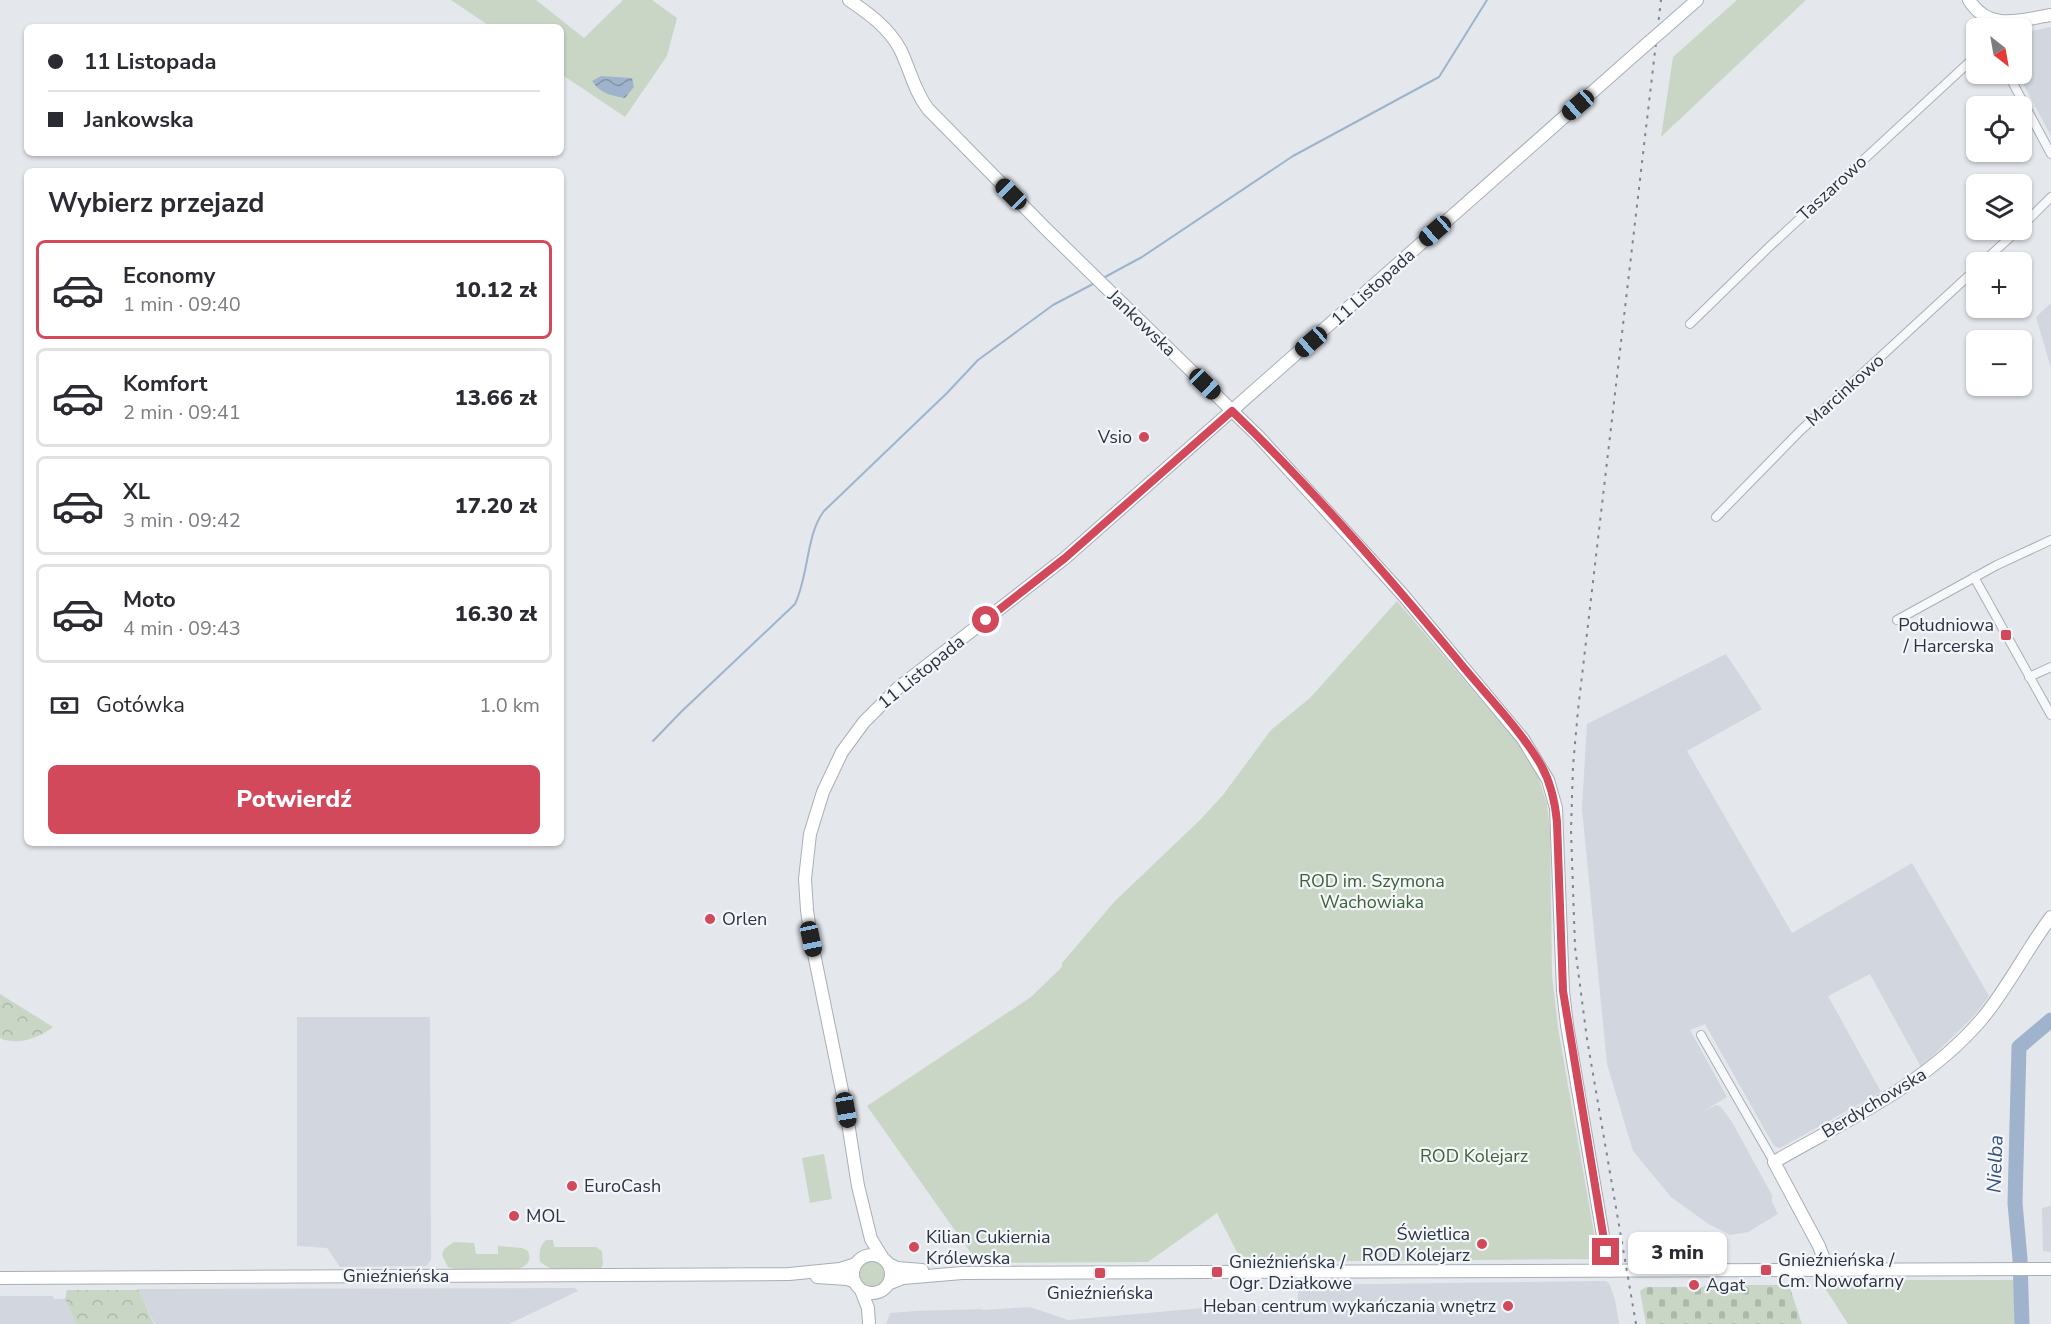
<!DOCTYPE html>
<html lang="pl">
<head>
<meta charset="utf-8">
<style>
  body { margin:0; font-family:"Nunito Sans",sans-serif; background:#f7f7f7; color:#2b2b33; height:100vh; display:flex; flex-direction:column; font-size:22px; white-space:nowrap }
  * { box-sizing:border-box; margin:0 }
  p { font-size:20px; color:#7c7c81 }
  .icon { flex:none; width:33px; height:33px; fill:none; stroke:currentColor; stroke-width:2; stroke-linecap:round; stroke-linejoin:round }
  .map { position:relative; flex:1; overflow:hidden }
  .sheet { position:absolute; left:24px; top:168px; width:540px; height:678px; display:flex; flex-direction:column; background:#fff; border-radius:9px; box-shadow:0 2px 4px #0004 }
  .sheet>* { flex:none }
  .top-card { position:absolute; left:24px; top:24px; width:540px; height:132px; border-radius:9px; box-shadow:0 2px 4px #0004; display:grid; align-content:center; height:132px; padding:0 24px; background:#fff }
  .needle { width:39px; rotate:149deg }
  .fabs { position:absolute; left:1966px; top:18px; display:grid; gap:12px }
  .fabs a { display:grid; place-items:center; width:66px; height:66px; border-radius:9px; background:#fff; box-shadow:0 2px 4px #0004; font-size:30px }
  .end { position:absolute; width:27px; height:27px; margin:-14px; border:8px solid #d1495b; background:#fff; box-shadow:0 0 0 3px #fff }
  .from { border-radius:50% }
  .bubble { position:absolute; height:42px; border-radius:9px; background:#fff; box-shadow:0 2px 4px #0004; font-size:20px; font-weight:800; line-height:42px; text-align:center }
  .car { position:absolute; width:18px; height:36px; margin:-18px -9px; border-radius:8px; box-shadow:0 0 4px 2px #0007; background:linear-gradient(#222 24%,#8ab4d8 0 40%,#222 0 76%,#8ab4d8 0 86%,#222 0) }
  .top-card b { display:flex; align-items:center; gap:21px; height:57px; font-size:22px }
  .top-card b+b { border-top:2px solid #e1e1e2 }
  .top-card i { width:15px; height:15px; background:#2b2b33 }
  ul { padding:0; list-style:none }
  li { display:flex; align-items:center; gap:18px; height:99px; margin:0 12px 9px; padding:0 12px; border:3px solid #e1e1e2; border-radius:9px }
  li div { flex:1 }
  li b { display:block; font-size:22px }
  li em { font-style:normal; font-weight:800 }
  li.selected { border-color:#d1495b }
  li>.icon { width:54px; height:54px; stroke-width:1.5 }
  h2 { padding:0 24px; font-size:27px; line-height:72px }
  .pay { display:flex; align-items:center; gap:15px; height:66px; padding:0 24px; font-size:22px }
  .pay p { margin-inline-start:auto }
  .primary-button { display:flex; gap:12px; margin-top:auto; padding:12px 24px }
  .primary-button a { flex:1; height:69px; border-radius:9px; background:#d1495b; color:#fff; font-size:24px; font-weight:800; line-height:69px; text-align:center }
  .map>svg:first-child { display:block }
  .built { fill:#d2d6de }
  .green { fill:#c9d6c5 }
  .forest { fill:url(#forest-crowns) }
  .cemetery { fill:url(#cemetery-stones) }
  .water { fill:url(#water-waves) }
  .lines { fill:none; stroke-linecap:round; stroke-linejoin:round }
  .stream { stroke:#9fb4cc; stroke-width:2 }
  .river { stroke:#9fb4cc; stroke-width:15 }
  .street-casing { stroke:#a9aeb7; stroke-width:10 }
  .secondary-casing { stroke:#a9aeb7; stroke-width:14 }
  .street { stroke:#f7f8fa; stroke-width:8 }
  .secondary { stroke:#fff; stroke-width:12 }
  .rail { stroke:#7d8696; stroke-width:2; stroke-dasharray:3 6; stroke-linecap:butt }
  .secondary-bridge-casing { stroke:#a9aeb7; stroke-width:14; stroke-linecap:butt }
  .secondary-bridge { stroke:#fff; stroke-width:12 }
  .route { stroke:#d1495b; stroke-width:8 }
  .poi-dot { fill:#d1495b; stroke:#f4f6f9; stroke-width:2 }
  .labels { text-anchor:middle; dominant-baseline:central; stroke-width:4.5; stroke-linejoin:round; paint-order:stroke }
  .street-label { font-size:18px; fill:#2b3445; stroke:#f4f6f9 }
  .poi-label { font-size:18px; fill:#2b3445; stroke:#f4f6f9; text-anchor:start }
  .park-label { font-size:18px; fill:#3f6138; stroke:#f4f6f9 }
  .water-label { font-size:20px; font-style:italic; fill:#34527a; stroke:#f4f6f9 }
</style>
</head>
<body>
<div class="map">
<svg width="2051" height="1324" viewBox="0 0 2051 1324">
  <defs>
    <pattern id="forest-crowns" width="20" height="18" patternUnits="userSpaceOnUse" patternTransform="scale(1.5)"><rect width="20" height="18" fill="#c9d6c5"/><path d="M2 6a3 3 0 1 1 6 0M12 15a3 3 0 1 1 6 0" fill="none" stroke="#adb8ab"/></pattern>
    <pattern id="cemetery-stones" width="16" height="16" patternUnits="userSpaceOnUse" patternTransform="scale(1.5)"><rect width="16" height="16" fill="#c9d6c5"/><path d="M2 7V4a2 2 0 0 1 4 0v3zM10 15v-3a2 2 0 0 1 4 0v3z" fill="#adb8ab"/></pattern>
    <pattern id="water-waves" width="16" height="10" patternUnits="userSpaceOnUse" patternTransform="scale(1.5)"><rect width="16" height="10" fill="#9fb4cc"/><path d="M0 5q4-4 8 0t8 0" fill="none" stroke="#8293a7"/></pattern>
  </defs>
  <rect width="100%" height="100%" fill="#e4e7ec"/>
  <!-- built -->
  <path class="built" d="M2051,27V136L2018,74H2022V33Z
    M2051,303V368L2036,317Z
    M1726,654L1762,709L1687,751L1792,933L1912,863L1989,996L1973,1017L1921,1067L1870,974L1828,996L1881,1092L1780,1148L1774,1146L1705,1024L1690,1030L1727,1097L1700,1113L1716,1105L1721,1107L1732,1122L1772,1195V1202L1778,1214L1748,1232L1730,1235L1707,1223L1671,1197L1633,1151L1607,1064L1582,809L1587,724Z
    M297,1017H430L431,1260L426,1266L340,1267L327,1248L297,1246Z
    M2051,1206V1252L2043,1251L2042,1208Z
    M1606,1281L1610,1285L1615,1300L1619,1324H886L890,1313L916,1311L982,1309L983,1310L1030,1307L1068,1320L1215,1307L1298,1306V1285Z
    M575,1288L578,1291L509,1324H155L137,1289Z
    M0,1296H53L54,1299H65L76,1324H0Z"/>
  <!-- green -->
  <path class="green" d="M451,0H536L584,38L623,0H652L677,18L667,56L625,117L561,74V27H491Z
    M1737,0H1806L1661,137L1673,57Z
    M1397,601L1521,747L1538,776L1547,804L1550,830L1552,975L1558,1028L1597,1250L1590,1259L1242,1262L1217,1213L1148,1262L978,1263L867,1106L1031,997L1062,967V963L1115,901L1200,820L1223,795L1271,730L1310,698Z
    M824,1154L832,1199L810,1203L802,1158Z
    M546,1240H553L554,1247H596L602,1251L603,1265L600,1270L551,1269L540,1262C539,1253 539,1247 546,1240Z
    M454,1242L474,1243L476,1254H498V1246L522,1248L528,1251C532,1261 527,1266 518,1269H454L448,1267L442,1255L444,1249Z
    M858 1273a14 14 0 1 1 28 0a14 14 0 1 1-28 0Z
    M1822,1280H2015L2018,1324H1848L1823,1285Z"/>
  <!-- forest -->
  <path class="forest" d="M0,994L53,1027C39,1038 17,1046 0,1038Z
    M67,1290H138L154,1324H76L65,1299Z"/>
  <!-- cemetery -->
  <path class="cemetery" d="M1711,1285H1789L1802,1324H1646L1640,1291L1646,1287H1701Z"/>
  <!-- water -->
  <path class="water" d="M601,76L632,78L634,87L625,98C610,95 601,94 592,81Z
    M2015,1280H2025V1324H2018Z"/>
  <g class="lines">
    <!-- stream -->
    <path class="stream" d="M1105,277L1142,257L1293,156L1439,77L1487,0
      M653,741L681,712L795,604C809,575 806,534 824,511L947,393L978,360L1053,305L1093,284"/>
    <!-- river -->
    <path class="river" d="M2022,1324L2020,1259L2015,1203L2019,1047L2051,1020"/>
    <defs>
      <path id="street" d="M2008,74L2051,154
        M2022,226L2051,197
        M1983,262L2018,230
        M1690,324L1769,247L1977,55
        M1716,517L1800,431L1977,268
        M1974,577L2051,715
        M1897,620L1997,565L2051,540
        M2029,677L2051,667
        M1701,1035L1774,1162"/>
      <path id="secondary" d="M849,0C868,13 888,27 900,49C910,69 914,91 928,109L1047,230L1259,437L1355,542L1403,595L1523,739L1548,780L1556,808L1563,991L1567,1025L1609,1271
        M1969,0C1989,32 2020,20 2051,15
        M1664,29L1697,0
        M853 1274a19 19 0 1 1 38 0a19 19 0 1 1-38 0Z
        M882,1257L871,1239L858,1186L846,1110L811,939L807,910L805,879L810,834L823,792L842,752L864,722L898,688L1065,558L1649,42
        M889,1264L897,1268L922,1270
        M1828,1270L1819,1246L1774,1162C1847,1120 1925,1085 1981,1020C2008,988 2026,950 2051,917
        M817,1277L847,1279L855,1282
        M0,1278L789,1274L840,1269L856,1264
        M888,1284L903,1278L962,1273L2051,1269
        M861,1290L868,1308L869,1324"/>
    </defs>
    <!-- street casing -->
    <use href="#street" class="street-casing"/>
    <!-- secondary casing -->
    <use href="#secondary" class="secondary-casing"/>
    <!-- street -->
    <use href="#street" class="street"/>
    <!-- secondary -->
    <use href="#secondary" class="secondary"/>
    <!-- rail -->
    <path class="rail" d="M1636,1324L1587,1039L1575,947L1571,830L1573,766L1578,710L1661,0"/>
    <defs>
      <path id="secondary-bridge" d="M1649,42L1664,29"/>
    </defs>
    <!-- secondary-bridge casing -->
    <use href="#secondary-bridge" class="secondary-bridge-casing"/>
    <!-- secondary-bridge -->
    <use href="#secondary-bridge" class="secondary-bridge"/>
  </g>
  <g class="lines">
    <!-- route -->
    <path class="route" d="M986,620L1065,558L1232,411C1312,488 1385,573 1456,658C1484,693 1518,726 1541,765C1551,783 1555,801 1557,822L1563,991L1606,1252"/>
  </g>
  <!-- markers -->
  <g class="poi-dot">
    <circle cx="1144" cy="437" r="6"/>
    <rect x="2000" y="629" width="12" height="12" rx="3"/>
    <circle cx="710" cy="919" r="6"/>
    <circle cx="572" cy="1186" r="6"/>
    <circle cx="514" cy="1216" r="6"/>
    <circle cx="1482" cy="1244" r="6"/>
    <circle cx="914" cy="1247" r="6"/>
    <rect x="1760" y="1264" width="12" height="12" rx="3"/>
    <rect x="1211" y="1266" width="12" height="12" rx="3"/>
    <rect x="1094" y="1267" width="12" height="12" rx="3"/>
    <circle cx="1694" cy="1285" r="6"/>
    <circle cx="1508" cy="1306" r="6"/>
  </g>
  <g class="labels">
    <!-- street labels -->
    <g class="street-label">
      <text transform="translate(1832 188) rotate(-43)">Taszarowo</text>
      <text transform="translate(1373 287) rotate(-42)">11 Listopada</text>
      <text transform="translate(1142 323) rotate(44)">Jankowska</text>
      <text transform="translate(1845 390) rotate(-42)">Marcinkowo</text>
      <text transform="translate(921 672) rotate(-39)">11 Listopada</text>
      <text transform="translate(1874 1103) rotate(-31)">Berdychowska</text>
      <text x="396" y="1276">Gnieźnieńska</text>
    </g>
    <!-- poi labels -->
    <g class="poi-label">
      <text x="1132" y="437" text-anchor="end">Vsio</text>
      <text x="1994" y="625" text-anchor="end">Południowa<tspan x="1994" dy="21">/ Harcerska</tspan></text>
      <text x="722" y="919">Orlen</text>
      <text x="584" y="1186">EuroCash</text>
      <text x="526" y="1216">MOL</text>
      <text x="1470" y="1234" text-anchor="end">Świetlica<tspan x="1470" dy="21">ROD Kolejarz</tspan></text>
      <text x="926" y="1237">Kilian Cukiernia<tspan x="926" dy="21">Królewska</tspan></text>
      <text x="1778" y="1260">Gnieźnieńska /<tspan x="1778" dy="21">Cm. Nowofarny</tspan></text>
      <text x="1229" y="1262">Gnieźnieńska /<tspan x="1229" dy="21">Ogr. Działkowe</tspan></text>
      <text x="1706" y="1285">Agat</text>
      <text x="1100" y="1293" text-anchor="middle">Gnieźnieńska</text>
      <text x="1496" y="1306" text-anchor="end">Heban centrum wykańczania wnętrz</text>
    </g>
    <!-- park labels -->
    <g class="park-label">
      <text x="1372" y="881">ROD im. Szymona<tspan x="1372" dy="21">Wachowiaka</tspan></text>
      <text x="1474" y="1156">ROD Kolejarz</text>
    </g>
    <!-- water labels -->
    <g class="water-label">
      <text transform="translate(1995 1164) rotate(-88)">Nielba</text>
    </g>
  </g>
</svg>
<div class="fabs">
<a><svg class="needle" viewBox="-14 -14 28 28"><path d="M0-13l5 13h-10z" fill="#e53935"/><path d="M0 13l5-13h-10z" fill="#7c7c81"/></svg></a>
<a><svg class="icon" aria-label="locate" viewBox="0 0 24 24"><circle cx="12" cy="12" r="6"/><path d="M12 2v4M12 18v4M2 12h4M18 12h4"/></svg></a>
<a><svg class="icon" aria-label="layers" viewBox="0 0 24 24"><path d="M12 4l9 5-9 5-9-5zM3 14l9 5 9-5"/></svg></a>
<a>+</a>
<a>−</a>
</div>
<i class="end from" style="left:986px;top:620px"></i>
<i class="end" style="left:1606px;top:1252px"></i>
<div class="bubble" style="left:1628px;top:1232px;width:99px">3 min</div>
<i class="car" style="left:1578px;top:105px;rotate:229deg"></i>
<i class="car" style="left:1011px;top:194px;rotate:315deg"></i>
<i class="car" style="left:1435px;top:231px;rotate:229deg"></i>
<i class="car" style="left:1311px;top:342px;rotate:229deg"></i>
<i class="car" style="left:1205px;top:384px;rotate:134deg"></i>
<i class="car" style="left:811px;top:939px;rotate:168deg"></i>
<i class="car" style="left:846px;top:1110px;rotate:170deg"></i>
<div class="top-card">
<b><i class="from"></i>11 Listopada</b>
<b><i></i>Jankowska</b>
</div>
<section class="sheet">
<h2>Wybierz przejazd</h2>
<ul>
<li class="selected"><svg class="icon" aria-label="car" viewBox="0 0 24 24"><path d="M5 17H2v-5l4-1 3-4h7l3 4 3 1v5h-3M9 17h6M6 11h13"/><circle cx="7" cy="17" r="2"/><circle cx="17" cy="17" r="2"/></svg><div><b>Economy</b><p>1 min · 09:40</p></div><em>10.12 zł</em></li>
<li><svg class="icon" aria-label="car" viewBox="0 0 24 24"><path d="M5 17H2v-5l4-1 3-4h7l3 4 3 1v5h-3M9 17h6M6 11h13"/><circle cx="7" cy="17" r="2"/><circle cx="17" cy="17" r="2"/></svg><div><b>Komfort</b><p>2 min · 09:41</p></div><em>13.66 zł</em></li>
<li><svg class="icon" aria-label="car" viewBox="0 0 24 24"><path d="M5 17H2v-5l4-1 3-4h7l3 4 3 1v5h-3M9 17h6M6 11h13"/><circle cx="7" cy="17" r="2"/><circle cx="17" cy="17" r="2"/></svg><div><b>XL</b><p>3 min · 09:42</p></div><em>17.20 zł</em></li>
<li><svg class="icon" aria-label="car" viewBox="0 0 24 24"><path d="M5 17H2v-5l4-1 3-4h7l3 4 3 1v5h-3M9 17h6M6 11h13"/><circle cx="7" cy="17" r="2"/><circle cx="17" cy="17" r="2"/></svg><div><b>Moto</b><p>4 min · 09:43</p></div><em>16.30 zł</em></li>
</ul>
<div class="pay"><svg class="icon" aria-label="cash" viewBox="0 0 24 24"><path d="M3 7h18v10H3z"/><circle cx="12" cy="12" r="2"/></svg>Gotówka<p>1.0 km</p></div>
<div class="primary-button"><a>Potwierdź</a></div>
</section>
</div>
</body>
</html>
